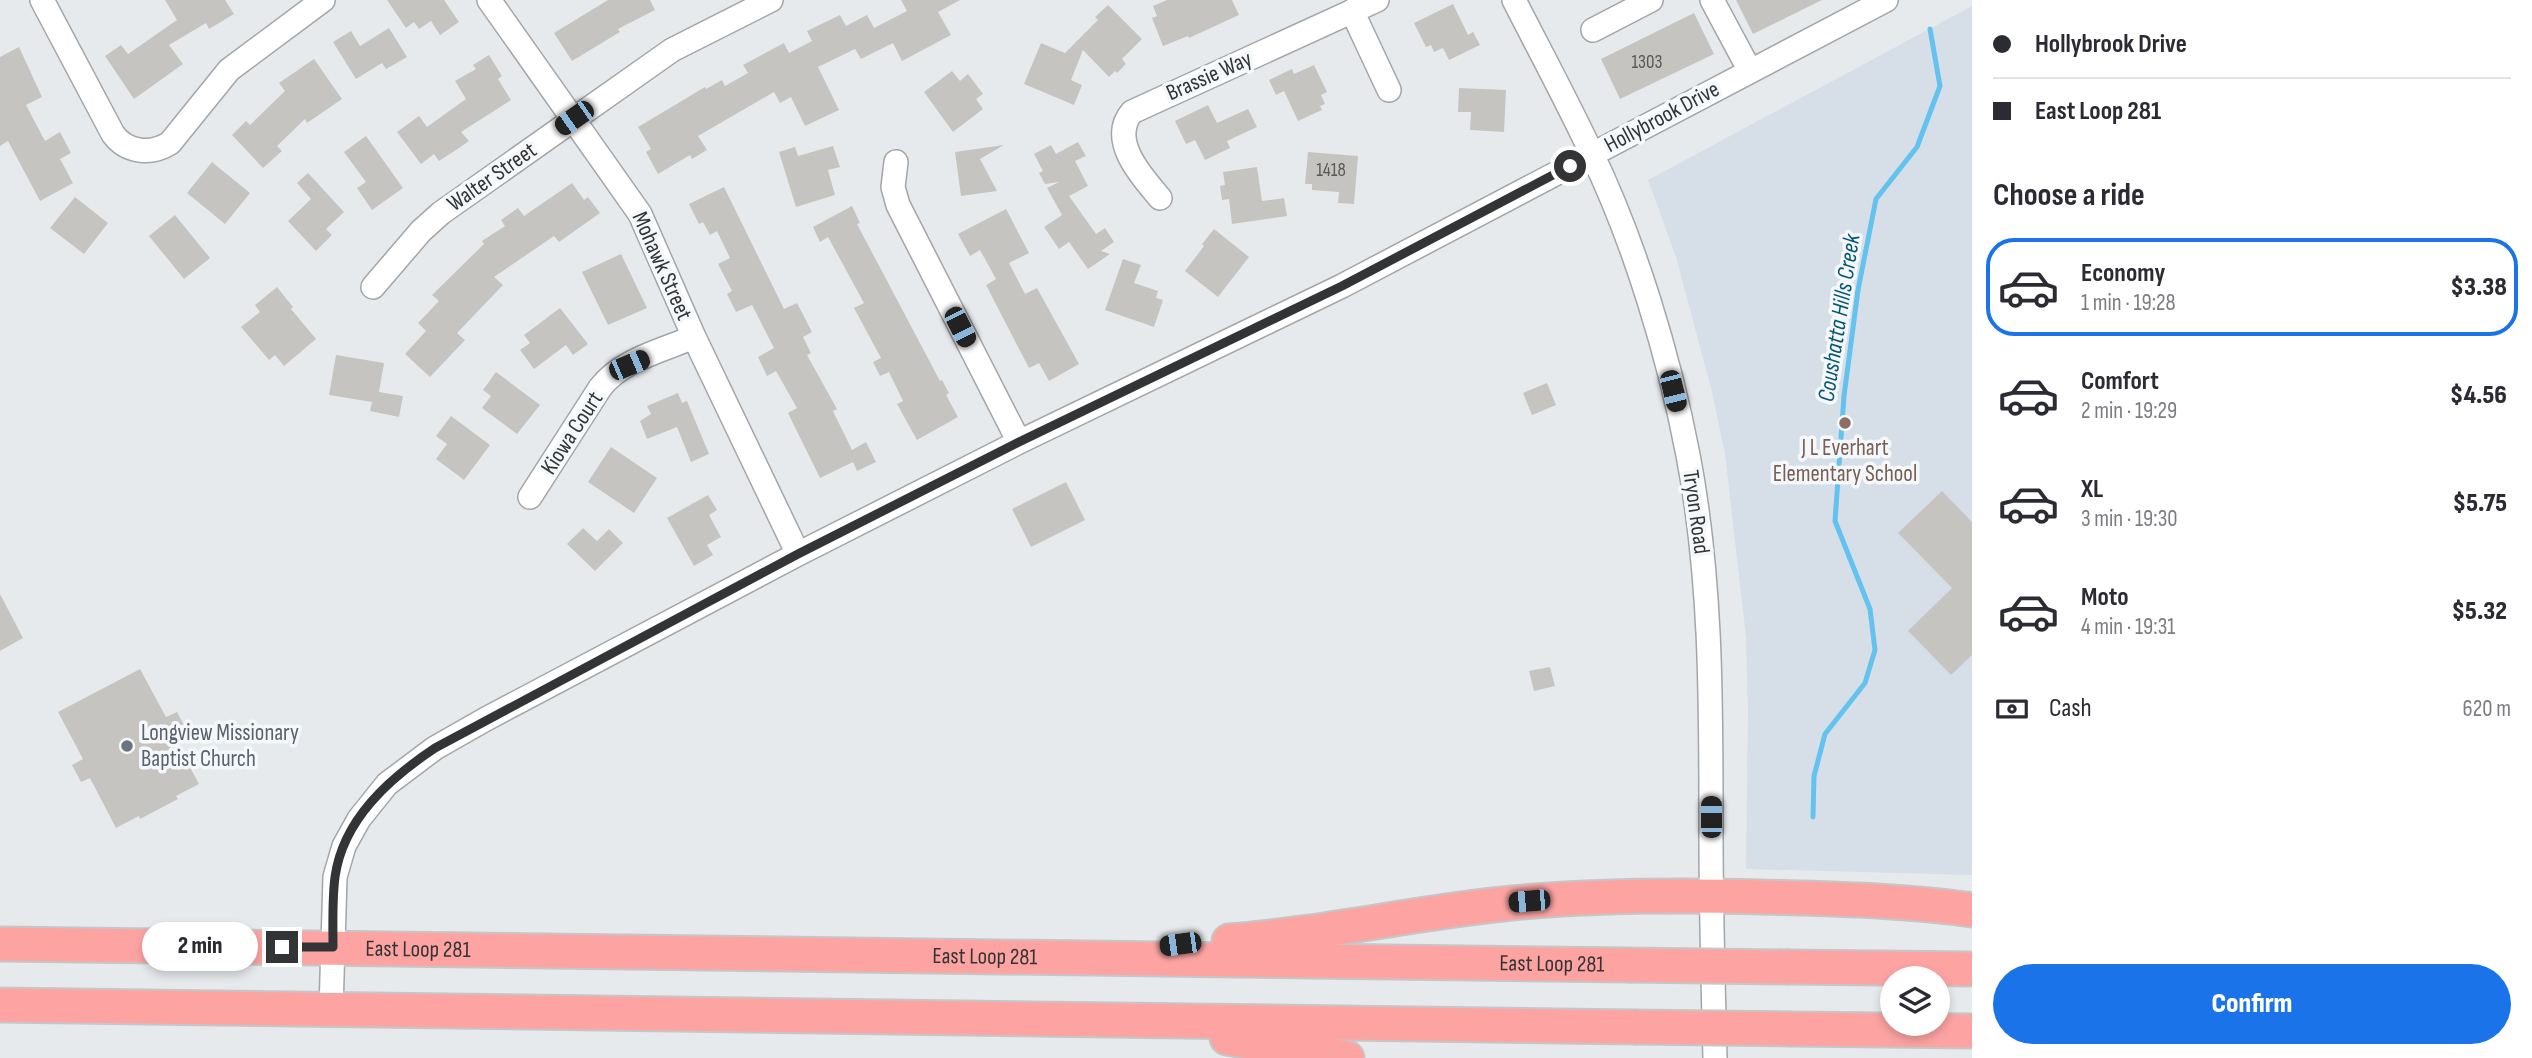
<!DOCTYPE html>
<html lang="en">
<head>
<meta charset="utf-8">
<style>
  body { margin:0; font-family:"Sofia Sans Condensed",sans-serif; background:#f7f7f7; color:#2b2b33; height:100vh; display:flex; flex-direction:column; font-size:26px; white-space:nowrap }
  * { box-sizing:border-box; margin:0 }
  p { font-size:23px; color:#7c7c81 }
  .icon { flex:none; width:38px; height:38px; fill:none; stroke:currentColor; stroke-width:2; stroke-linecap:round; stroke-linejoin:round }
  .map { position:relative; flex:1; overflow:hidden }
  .sheet { display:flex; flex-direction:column; background:#fff; width:560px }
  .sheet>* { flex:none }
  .guide { display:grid; align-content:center; height:154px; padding:0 21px; background:#fff }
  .controls { position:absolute; left:1880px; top:966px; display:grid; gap:14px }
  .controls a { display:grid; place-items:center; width:70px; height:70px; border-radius:50%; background:#fff; box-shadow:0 4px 10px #0003; font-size:35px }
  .end { position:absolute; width:32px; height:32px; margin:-16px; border:9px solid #333435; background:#fff; box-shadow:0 0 0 4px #fff }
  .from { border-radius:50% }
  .bubble { position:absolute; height:49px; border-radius:24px; background:#fff; box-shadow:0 4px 10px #0003; font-size:23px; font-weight:800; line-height:49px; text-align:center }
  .car { position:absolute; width:21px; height:42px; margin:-21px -10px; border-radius:9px; box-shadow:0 0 5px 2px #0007; background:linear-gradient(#222 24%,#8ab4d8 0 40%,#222 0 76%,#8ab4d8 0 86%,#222 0) }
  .guide b { display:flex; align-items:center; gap:24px; height:66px; font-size:26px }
  .guide b+b { border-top:2px solid #e1e1e2 }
  .guide i { width:18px; height:18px; background:#2b2b33 }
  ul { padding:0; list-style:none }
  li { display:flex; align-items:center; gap:21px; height:98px; margin:0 14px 10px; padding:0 7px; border:4px solid transparent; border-radius:28px }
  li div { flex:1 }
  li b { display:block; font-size:26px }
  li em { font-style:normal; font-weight:800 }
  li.selected { border-color:#1a73e8 }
  li>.icon { width:63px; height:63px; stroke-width:1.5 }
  h2 { padding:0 21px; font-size:32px; line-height:84px }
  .pay { display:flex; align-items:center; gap:18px; height:77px; padding:0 21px; font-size:26px }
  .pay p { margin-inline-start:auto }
  .action { display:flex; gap:14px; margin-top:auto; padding:14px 21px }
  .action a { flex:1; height:80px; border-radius:42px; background:#1a73e8; color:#fff; font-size:28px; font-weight:800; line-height:80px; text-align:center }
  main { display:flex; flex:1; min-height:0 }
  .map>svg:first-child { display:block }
  .built { fill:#d6dfe7 }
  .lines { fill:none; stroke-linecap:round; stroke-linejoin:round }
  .stream { stroke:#64c2ef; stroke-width:5 }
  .building { fill:#c6c4c1 }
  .minor-casing { stroke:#a3a5a8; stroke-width:26 }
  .highway-casing { stroke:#c6c6c6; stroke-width:37 }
  .minor { stroke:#fff; stroke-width:23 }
  .highway { stroke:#fda4a3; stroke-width:33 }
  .highway-bridge-casing { stroke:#c6c6c6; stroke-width:37; stroke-linecap:butt }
  .highway-bridge { stroke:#fda4a3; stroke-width:33 }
  .route { stroke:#333435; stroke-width:9 }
  .education-dot { fill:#8d6e63; stroke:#f5f8fa; stroke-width:2.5 }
  .worship-dot { fill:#6b7280; stroke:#f5f8fa; stroke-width:2.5 }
  .labels { text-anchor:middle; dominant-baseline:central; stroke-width:7; stroke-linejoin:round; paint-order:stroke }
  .number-label { font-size:19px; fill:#585858 }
  .street-label { font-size:23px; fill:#333435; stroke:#f5f8fa }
  .education-label { font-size:23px; fill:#785e54; stroke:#f5f8fa }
  .worship-label { font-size:23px; fill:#5b616d; stroke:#f5f8fa; text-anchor:start }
  .water-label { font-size:24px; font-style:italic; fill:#055674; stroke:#f5f8fa }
</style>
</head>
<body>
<main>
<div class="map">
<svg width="1972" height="1058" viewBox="0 0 1972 1058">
  <rect width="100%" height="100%" fill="#e7eaed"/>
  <!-- built -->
  <path class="built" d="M1972,6V875L1746,869L1748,712L1746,637L1725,454L1712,392L1676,257L1648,180Z"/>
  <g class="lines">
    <!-- stream -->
    <path class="stream" d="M1813,817L1814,776L1825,734L1865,683L1875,650L1870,609L1835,521L1844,396L1858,290L1876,199L1917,147L1940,86L1930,29"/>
  </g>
  <!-- building -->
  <path class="building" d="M165,0H225L234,14L209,29L206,23L169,45L183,64L134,99L105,56L121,45L128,54L177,20Z
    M387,0H444L459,22L440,35L431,21L419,29L414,22L406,28Z
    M608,0H650L655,10L618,29L620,32L572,61L554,33Z
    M901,0H960L938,12L951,35L902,61L893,43L861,59L855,49L818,67L839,110L805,126L791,97L780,103L774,92L698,136L707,150L692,159L690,155L658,174L646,152L651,149L638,127L705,87L706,89L722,80L725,86L748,73L743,65L784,43L789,53L812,41L807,31L840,15L846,26L867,15L874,28L907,11Z
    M1167,0H1232L1239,15L1189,38L1188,36L1163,46L1152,18L1157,16L1153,6Z
    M1736,0H1822L1753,34Z
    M1453,4L1468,35L1473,32L1480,45L1449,60L1443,48L1434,52L1431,45L1426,47L1414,23Z
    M1108,5L1142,39L1122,59L1126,64L1117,73L1115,71L1109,77L1083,50L1071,80L1082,85L1074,105L1024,84L1041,43L1065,53L1098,20L1095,17Z
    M1694,13L1714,54L1620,99L1601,59Z
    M389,28L407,57L386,69L382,63L356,79L333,42L351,31L360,46Z
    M19,47L42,97L26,105L45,141L60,132L71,153L60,159L73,183L40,201L8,141L0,146V57Z
    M489,55L502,76L498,79L511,100L461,132L469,141L456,150L439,161L434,154L421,164L397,132L419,116L427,127L466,99L455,81L476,69L473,65Z
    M314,59L342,99L307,123L305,119L277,146L282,151L263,168L232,135L246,121L250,125L285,91L279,83Z
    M1314,65L1327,92L1321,95L1325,104L1320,106L1322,110L1298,121L1284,91L1276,95L1269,80L1292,69L1294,74Z
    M952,71L960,81L968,74L983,94L976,99L983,109L953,132L924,92Z
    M1459,88L1506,90L1504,132L1470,130L1471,112H1458Z
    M1208,105L1217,123L1248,109L1257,127L1227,141L1230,148L1205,160L1195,140L1186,144L1175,121Z
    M366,136L403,188L372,210L357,188L366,182L344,152Z
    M1078,142L1086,156L1075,161L1088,186L1069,196L1096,234L1105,228L1114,242L1101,251L1110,254L1088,269L1069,242L1059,249L1044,227L1062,215L1047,188L1059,182L1045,184L1039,173L1043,171L1034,154L1051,145L1056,154Z
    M1004,145L980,159L997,191L961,196L955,152Z
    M833,146L840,167L828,170L835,195L796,207L779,152L795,147L798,156Z
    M1308,152L1358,156L1354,204L1338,203L1339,192L1312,190V184H1305Z
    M212,162L250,193L225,224L187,193Z
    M1257,167L1262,201L1284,198L1287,216L1232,224L1229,199L1222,200L1220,186L1225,185L1223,172Z
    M308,173L344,212L326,229L332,235L316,251L288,221L311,199L297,183Z
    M572,183L584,200L588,197L600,213L559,242L554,236L494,277L503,285L457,333L465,340L430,377L405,354L426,331L418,323L439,301L432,295L484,244L482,241L505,226L501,220L518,208L524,216Z
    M724,187L784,309L797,303L812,332L803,337L811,353L807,355L837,409L833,411L852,450L866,442L876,462L857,471L853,462L820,478L788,413L797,408L776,371L767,376L758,357L774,348L752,305L736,312L727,294L732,291L718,264L730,258L717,231L710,235L703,222L699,224L689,204Z
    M75,197L108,223L84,254L50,228Z
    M852,206L860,223L857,224L940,381L942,380L949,393L946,395L958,417L917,440L897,404L903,401L889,372L880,376L873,362L881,358L854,308L864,303L828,237L820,242L813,227Z
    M1006,209L1029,253L1009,263L1025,294L1037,288L1079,364L1049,381L1039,363L1029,368L1017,345L986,285L996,279L980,250L970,256L958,234Z
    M175,215L210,258L184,279L149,236Z
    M1214,229L1249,257L1218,297L1185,271L1204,246L1202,244Z
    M621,254L647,308L608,325L582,272Z
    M1123,259L1141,265L1134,283L1158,291L1156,298L1163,300L1154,327L1105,310Z
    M277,287L293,307L291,309L316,339L284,366L275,355L269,360L241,327L260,312L255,305Z
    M560,308L588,344L573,355L566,345L534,369L520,350L530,343L524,335Z
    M336,355L384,363L379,392L403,396L399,417L370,411L372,402L329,395Z
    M496,372L540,405L517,434L482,408L491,396L483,390Z
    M1547,383L1556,405L1532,415L1523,393Z
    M678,393L682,403L687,401L709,454L691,462L677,427L647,439L640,421L651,414L647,406Z
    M451,416L490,445L464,480L436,459L447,444L436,436Z
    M611,447L657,478L634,513L588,482Z
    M1066,482L1085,520L1031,547L1012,509Z
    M1942,491L1972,522V655L1951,675L1908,631L1952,588L1898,533Z
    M708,495L717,510L709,515L721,537L707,545L713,555L694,566L667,518Z
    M583,528L597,541L609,529L623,543L595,571L567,544Z
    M0,594L23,638L0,651Z
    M1550,667L1555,686L1534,691L1529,671Z
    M140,669L166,717L177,712L185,727L172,734L199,784L176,796L178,799L140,819L139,816L116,828L90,778L81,782L72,765L83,759L58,712Z"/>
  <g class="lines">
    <defs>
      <path id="minor" d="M42,0L113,134C127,153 151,155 170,143L229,70L323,0
        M489,0L640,214L694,337L798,554
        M1514,0C1540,51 1567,101 1591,152C1635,243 1669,356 1688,455C1712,580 1711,706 1711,833C1711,908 1713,983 1715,1058
        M1712,0L1750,71
        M1352,11L1389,90
        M1593,30L1651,0
        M896,162L893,187L898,205L1019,442
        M1160,198C1142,177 1108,140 1132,112L1377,0
        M373,287L421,231L441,213L672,50L771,0
        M530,497L600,388C621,360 663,350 694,337
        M331,1010L335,877L344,846L359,819L387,784L435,748L486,719L798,554L1019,442L1342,286L1886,0"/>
      <g id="highway">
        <path d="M1229,941C1324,934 1417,912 1512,903C1594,895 1678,895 1761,897C1831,899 1902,900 1972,910"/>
        <path id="s1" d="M0,944L1628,965"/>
        <path d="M1789,967L1972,969"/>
        <path d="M0,1005L1634,1027"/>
        <path d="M1791,1029L1972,1031"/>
        <path d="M1227,1038L1347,1058"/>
      </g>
    </defs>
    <!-- minor casing -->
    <use href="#minor" class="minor-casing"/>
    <!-- highway casing -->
    <use href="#highway" class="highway-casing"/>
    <!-- minor -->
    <use href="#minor" class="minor"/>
    <!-- highway -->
    <use href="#highway" class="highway"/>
    <defs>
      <path id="highway-bridge" d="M1628,965L1789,967
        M1634,1027L1791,1029"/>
    </defs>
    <!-- highway-bridge casing -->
    <use href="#highway-bridge" class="highway-bridge-casing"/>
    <!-- highway-bridge -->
    <use href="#highway-bridge" class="highway-bridge"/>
  </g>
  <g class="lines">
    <!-- route -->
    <path class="route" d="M282,947H333C333,924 332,900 335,877C343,819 390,778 435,748L798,554L1019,442L1342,286L1570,166"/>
  </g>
  <!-- markers -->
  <circle class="education-dot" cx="1845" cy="423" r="7"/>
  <circle class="worship-dot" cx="127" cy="746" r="7"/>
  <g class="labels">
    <!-- number labels -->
    <g class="number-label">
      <text x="1647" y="62">1303</text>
      <text x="1331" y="170">1418</text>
    </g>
    <!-- street labels -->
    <g class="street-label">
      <text transform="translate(1209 76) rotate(-24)">Brassie Way</text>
      <text transform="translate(1662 117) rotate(-28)">Hollybrook Drive</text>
      <text transform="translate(492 177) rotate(-35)">Walter Street</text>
      <text transform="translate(662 266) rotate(66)">Mohawk Street</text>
      <text transform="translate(572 433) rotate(-57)">Kiowa Court</text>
      <text transform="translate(1696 512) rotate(82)">Tryon Road</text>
      <text stroke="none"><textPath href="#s1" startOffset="418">East Loop 281</textPath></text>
      <text stroke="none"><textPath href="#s1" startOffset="985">East Loop 281</textPath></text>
      <text stroke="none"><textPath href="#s1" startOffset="1552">East Loop 281</textPath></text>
    </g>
    <!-- education labels -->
    <g class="education-label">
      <text x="1845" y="448">J L Everhart<tspan x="1845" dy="26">Elementary School</tspan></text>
    </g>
    <!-- worship labels -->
    <g class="worship-label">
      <text x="141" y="733">Longview Missionary<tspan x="141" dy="26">Baptist Church</tspan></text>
    </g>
    <!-- water labels -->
    <g class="water-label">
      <text transform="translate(1839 318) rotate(-81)">Coushatta Hills Creek</text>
    </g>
  </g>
</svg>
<div class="controls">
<a><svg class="icon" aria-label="layers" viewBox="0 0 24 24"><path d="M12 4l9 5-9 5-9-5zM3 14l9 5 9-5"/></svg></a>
</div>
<i class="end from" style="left:1570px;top:166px"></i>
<i class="end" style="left:282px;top:947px"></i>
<div class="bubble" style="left:142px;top:922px;width:116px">2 min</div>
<i class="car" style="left:574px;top:118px;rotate:235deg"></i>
<i class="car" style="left:960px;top:327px;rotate:153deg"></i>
<i class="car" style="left:629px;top:365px;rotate:67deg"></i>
<i class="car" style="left:1673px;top:391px;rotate:166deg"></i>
<i class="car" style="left:1711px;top:817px;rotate:0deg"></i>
<i class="car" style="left:1529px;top:901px;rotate:265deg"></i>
<i class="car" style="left:1180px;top:944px;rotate:262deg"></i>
</div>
<section class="sheet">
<div class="guide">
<b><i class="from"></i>Hollybrook Drive</b>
<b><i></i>East Loop 281</b>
</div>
<h2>Choose a ride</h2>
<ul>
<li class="selected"><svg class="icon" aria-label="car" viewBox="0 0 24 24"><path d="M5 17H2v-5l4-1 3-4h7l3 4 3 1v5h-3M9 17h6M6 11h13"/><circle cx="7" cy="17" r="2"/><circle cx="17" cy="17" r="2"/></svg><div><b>Economy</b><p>1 min · 19:28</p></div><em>$3.38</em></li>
<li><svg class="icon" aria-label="car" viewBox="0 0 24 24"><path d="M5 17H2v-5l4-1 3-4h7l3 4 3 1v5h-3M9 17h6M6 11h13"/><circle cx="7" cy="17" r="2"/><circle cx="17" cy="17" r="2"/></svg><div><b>Comfort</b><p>2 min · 19:29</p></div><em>$4.56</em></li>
<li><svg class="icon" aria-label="car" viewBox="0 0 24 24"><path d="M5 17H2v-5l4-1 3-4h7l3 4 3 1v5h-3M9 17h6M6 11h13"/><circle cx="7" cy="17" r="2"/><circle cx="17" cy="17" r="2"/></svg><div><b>XL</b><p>3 min · 19:30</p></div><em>$5.75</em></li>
<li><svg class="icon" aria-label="car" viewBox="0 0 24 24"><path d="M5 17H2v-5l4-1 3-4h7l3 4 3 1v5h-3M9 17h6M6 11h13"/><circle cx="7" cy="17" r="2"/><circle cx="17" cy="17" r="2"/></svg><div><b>Moto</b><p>4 min · 19:31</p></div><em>$5.32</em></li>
</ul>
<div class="pay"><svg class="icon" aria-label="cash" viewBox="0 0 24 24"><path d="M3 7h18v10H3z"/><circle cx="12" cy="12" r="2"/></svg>Cash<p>620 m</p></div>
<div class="action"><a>Confirm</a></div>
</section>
</main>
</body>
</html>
